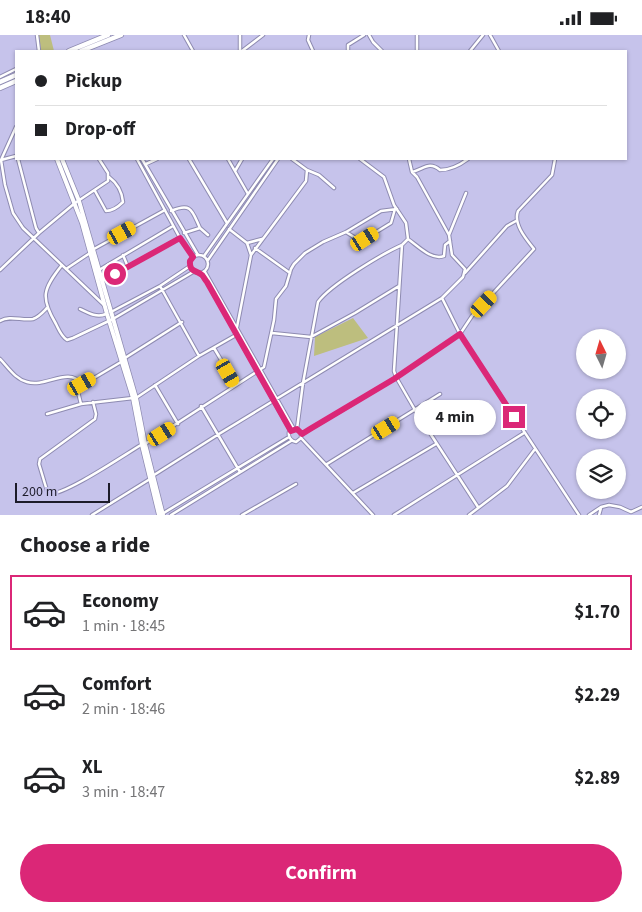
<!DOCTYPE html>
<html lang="en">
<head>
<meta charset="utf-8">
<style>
  body { margin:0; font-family:"Source Sans 3",sans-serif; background:#f6f6f6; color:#202124; height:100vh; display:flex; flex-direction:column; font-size:19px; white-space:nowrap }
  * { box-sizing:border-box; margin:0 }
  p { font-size:16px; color:#757577 }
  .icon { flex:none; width:28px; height:28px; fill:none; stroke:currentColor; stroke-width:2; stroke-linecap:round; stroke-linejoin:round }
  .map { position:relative; height:480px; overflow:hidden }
  .sheet { display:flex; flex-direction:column; background:#fff; flex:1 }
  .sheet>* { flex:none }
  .hud { position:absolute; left:15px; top:15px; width:612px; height:110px; border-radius:0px; box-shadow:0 1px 4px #0004; display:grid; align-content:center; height:110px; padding:0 20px; background:#fff }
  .needle { width:32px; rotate:355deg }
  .buttons { position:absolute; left:576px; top:294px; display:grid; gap:10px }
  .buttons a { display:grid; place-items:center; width:50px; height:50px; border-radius:50%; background:#fff; box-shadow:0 1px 4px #0004; font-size:25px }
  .scale { position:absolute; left:15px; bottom:12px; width:95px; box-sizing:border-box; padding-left:5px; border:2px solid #1c1b29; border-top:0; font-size:14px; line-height:18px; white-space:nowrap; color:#1c1b29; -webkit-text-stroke:4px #c6c3eb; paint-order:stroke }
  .end { position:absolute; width:22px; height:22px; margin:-11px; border:6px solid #db2777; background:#fff; box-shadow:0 0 0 2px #fff }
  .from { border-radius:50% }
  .bubble { position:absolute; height:35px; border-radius:18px; background:#fff; box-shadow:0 1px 4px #0004; font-size:16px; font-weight:700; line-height:35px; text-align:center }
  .car { position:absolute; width:15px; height:30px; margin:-15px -8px; border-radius:6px; box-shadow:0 0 4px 1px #0007; background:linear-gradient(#f5c518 24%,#345 0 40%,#f5c518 0 76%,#345 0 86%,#f5c518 0) }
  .hud b { display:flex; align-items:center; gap:18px; height:48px; font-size:19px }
  .hud b+b { border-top:1px solid #e0e0e0 }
  .hud i { width:12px; height:12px; background:#202124 }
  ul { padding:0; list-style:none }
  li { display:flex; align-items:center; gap:15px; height:75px; margin:0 10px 8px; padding:0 10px; border:2px solid transparent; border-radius:0px }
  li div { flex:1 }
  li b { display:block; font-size:19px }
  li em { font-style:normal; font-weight:700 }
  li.active { border-color:#db2777 }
  li>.icon { width:45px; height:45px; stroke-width:1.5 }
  h2 { padding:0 20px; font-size:22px; line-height:60px }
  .button { display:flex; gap:10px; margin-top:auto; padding:10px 20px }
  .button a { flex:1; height:58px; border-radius:30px; background:#db2777; color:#fff; font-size:20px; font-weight:700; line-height:58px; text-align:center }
  .status { display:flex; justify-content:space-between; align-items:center; height:35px; padding:0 25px; background:#fff; direction:ltr }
  .status svg { height:14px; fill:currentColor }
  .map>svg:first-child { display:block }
  .green { fill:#bdbe7e }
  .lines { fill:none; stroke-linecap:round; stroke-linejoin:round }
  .street-casing { stroke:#8e8bb1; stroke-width:4.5 }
  .secondary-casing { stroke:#8e8bb1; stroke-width:5.5 }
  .highway-casing { stroke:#8e8bb1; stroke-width:6 }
  .street { stroke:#fff; stroke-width:2.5 }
  .secondary { stroke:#fff; stroke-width:4 }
  .highway { stroke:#fff; stroke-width:4.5 }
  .route { stroke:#db2777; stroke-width:6 }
</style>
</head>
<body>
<div class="status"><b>18:40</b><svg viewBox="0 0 49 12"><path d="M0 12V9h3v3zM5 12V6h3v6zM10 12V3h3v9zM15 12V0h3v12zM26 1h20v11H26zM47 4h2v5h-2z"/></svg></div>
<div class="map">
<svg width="642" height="480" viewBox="0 0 642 480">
  <rect width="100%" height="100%" fill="#c6c3eb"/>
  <!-- green -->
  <path class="green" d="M39,0H50L54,16H41Z
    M353,283L368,303L314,321L315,302Z"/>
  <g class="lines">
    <defs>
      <path id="street" d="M37,0L39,16
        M184,0L193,16
        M240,0V16
        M309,0L308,5L313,16
        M369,0L373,7L382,16
        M490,0L499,16
        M242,16L263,0
        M348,16V10L364,0
        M417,16V0
        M470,16L483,0
        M0,42L16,34
        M16,92L1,125L5,150L13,178L23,193L104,270
        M18,124L36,193L39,198
        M137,124L180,203L193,222
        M142,124L198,220
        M189,124L227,188
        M228,124L248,159
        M1,125L16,121
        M146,129L157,124
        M307,135L319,140L334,153
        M235,136L242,124
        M412,137C424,134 429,126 440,135C449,135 460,130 468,124
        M95,156L106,176C113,176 118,172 123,167C122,156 117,148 109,142
        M171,176C192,167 192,176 200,193
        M229,194L247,208L262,204
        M346,197L357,204H365L391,188L395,174
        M184,198L200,193L208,200
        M449,200L466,158
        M408,204C418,211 432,226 444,221L445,210L450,206
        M402,210L394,336L396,342L415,375L478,472
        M255,213L290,238
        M94,214L165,175
        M190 229a9 9 0 1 1 18 0a9 9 0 1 1-18 0Z
        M123,220L128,232
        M251,220L306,146L307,135L292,124
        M204,221L273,124
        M208,225L278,124
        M62,230C43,254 40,262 56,289C59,295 61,301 67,305L73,303L113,284L193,237
        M66,234L90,218
        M0,235L39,198L75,168L108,146V138L99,124
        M99,235L173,191
        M205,237L294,394L301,397V403L296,407C291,406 288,402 289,397L294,394
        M200,238L207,247L290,395
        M465,238L507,191L516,186
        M102,246L180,203
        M160,251L199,321
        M442,263L460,299L579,480
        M80,274C88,278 97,283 106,279
        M111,277L160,251L190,231
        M0,286C10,280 22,286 33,284C39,282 43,277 47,273
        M237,292L251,220L247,208
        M272,298L311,302L355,278L399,251
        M214,313L236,350
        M125,323L182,287
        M0,324C8,332 15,344 27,347C46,353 68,331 82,349
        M155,350L178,389
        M136,363L199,321L236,300
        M93,367L96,379L95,384L40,424L39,429L48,459C64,461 124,420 141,410
        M81,369L77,353L121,327
        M201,371L240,437
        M47,379L81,369L133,363
        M297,394L303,348L318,267C330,250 382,219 402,210L408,204L406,188L394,170L384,142L360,124
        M302,399L394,344L460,299L472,281L534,214C526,204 513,189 518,176L552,140L555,124
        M301,403L373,480
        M145,409L264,332L274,285L276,264L286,251L291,234L294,229L305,218L323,207L346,197L381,176L397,174
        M327,429L440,359
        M154,440L219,399L442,263L463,242L465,234L452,220L449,200L417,142L412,137L409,124
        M353,458L436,409
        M162,479L289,402
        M92,480L150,444
        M171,480L291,406
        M242,480L296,449
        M394,480L524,398
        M469,480L507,451L535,414
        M589,480L601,472L609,470L620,472L631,477L642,472
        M599,480L601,473"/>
      <path id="secondary" d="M57,124L82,188L107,279L133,363L142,410L159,480
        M62,124L79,166L136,363L145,409L163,480"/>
      <path id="highway" d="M69,16L108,0
        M81,16L121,0
        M0,47L16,40
        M0,53L16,46"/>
    </defs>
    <!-- street casing -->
    <use href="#street" class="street-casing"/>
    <!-- secondary casing -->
    <use href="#secondary" class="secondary-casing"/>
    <!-- highway casing -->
    <use href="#highway" class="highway-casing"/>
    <!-- street -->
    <use href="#street" class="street"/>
    <!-- secondary -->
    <use href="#secondary" class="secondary"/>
    <!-- highway -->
    <use href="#highway" class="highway"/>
  </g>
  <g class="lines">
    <!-- route -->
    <path class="route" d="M115,239L180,203L193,222L190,226C189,237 196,235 202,240C204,242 205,245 207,247L291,396L297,394L302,399L310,394L394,344L460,299L514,382"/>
  </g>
</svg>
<div class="buttons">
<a><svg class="needle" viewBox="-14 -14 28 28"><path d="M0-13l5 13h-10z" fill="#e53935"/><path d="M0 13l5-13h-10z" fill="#757577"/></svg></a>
<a><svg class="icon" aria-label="locate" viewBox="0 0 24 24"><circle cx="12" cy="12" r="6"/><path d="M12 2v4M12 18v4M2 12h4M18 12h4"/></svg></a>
<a><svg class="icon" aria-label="layers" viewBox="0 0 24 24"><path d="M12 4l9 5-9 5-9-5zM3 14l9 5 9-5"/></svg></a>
</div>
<div class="scale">200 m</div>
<i class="end from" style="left:115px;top:239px"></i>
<i class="end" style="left:514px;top:382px"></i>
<div class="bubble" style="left:414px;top:365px;width:82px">4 min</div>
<i class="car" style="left:122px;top:198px;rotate:61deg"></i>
<i class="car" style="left:365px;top:204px;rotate:58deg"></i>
<i class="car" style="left:484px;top:269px;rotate:43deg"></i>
<i class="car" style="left:228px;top:338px;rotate:150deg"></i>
<i class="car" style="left:82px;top:349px;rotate:60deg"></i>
<i class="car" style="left:386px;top:393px;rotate:59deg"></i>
<i class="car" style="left:162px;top:399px;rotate:58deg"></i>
<div class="hud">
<b><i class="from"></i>Pickup</b>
<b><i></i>Drop-off</b>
</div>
</div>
<section class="sheet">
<h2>Choose a ride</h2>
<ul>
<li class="active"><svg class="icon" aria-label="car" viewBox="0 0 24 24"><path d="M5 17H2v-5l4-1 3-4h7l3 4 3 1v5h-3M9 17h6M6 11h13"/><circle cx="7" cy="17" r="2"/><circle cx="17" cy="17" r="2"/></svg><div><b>Economy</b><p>1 min · 18:45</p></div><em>$1.70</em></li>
<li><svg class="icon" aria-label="car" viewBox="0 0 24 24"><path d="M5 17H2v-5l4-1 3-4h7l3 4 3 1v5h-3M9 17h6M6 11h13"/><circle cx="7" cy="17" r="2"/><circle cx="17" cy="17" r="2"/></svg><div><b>Comfort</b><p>2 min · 18:46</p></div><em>$2.29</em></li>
<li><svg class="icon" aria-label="car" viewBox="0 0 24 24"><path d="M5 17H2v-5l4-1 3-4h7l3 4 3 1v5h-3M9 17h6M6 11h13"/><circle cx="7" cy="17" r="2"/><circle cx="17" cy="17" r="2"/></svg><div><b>XL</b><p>3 min · 18:47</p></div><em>$2.89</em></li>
</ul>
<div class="button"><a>Confirm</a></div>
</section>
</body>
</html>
